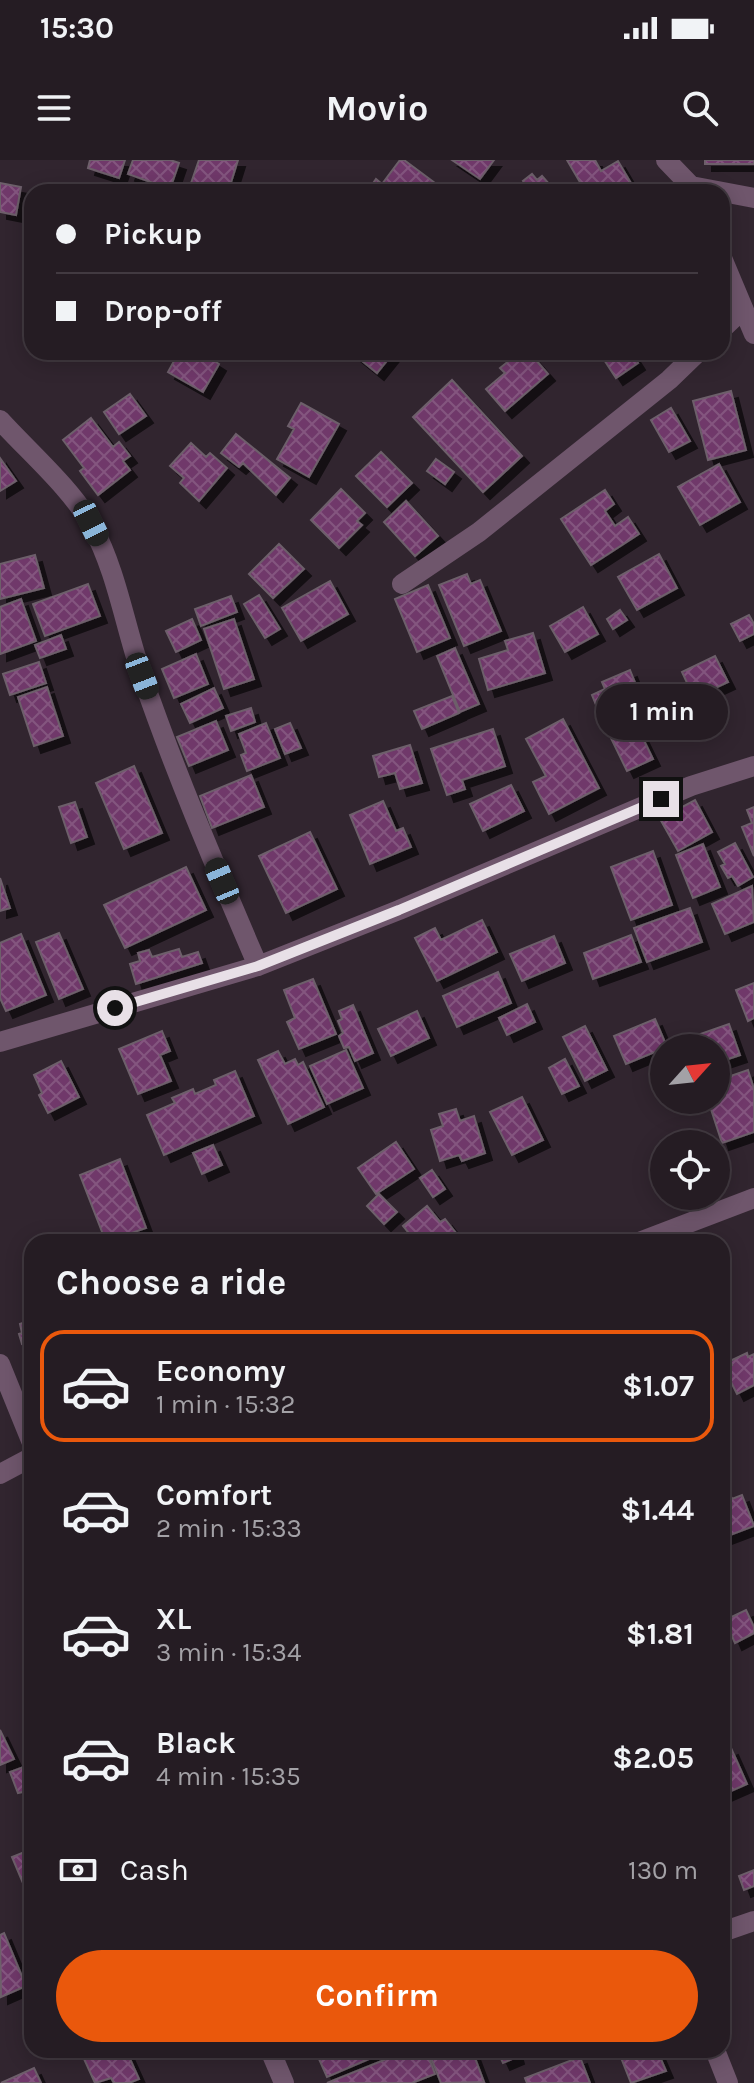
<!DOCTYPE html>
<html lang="en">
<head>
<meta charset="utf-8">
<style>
  body { margin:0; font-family:Karla,sans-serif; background:#312930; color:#f1f3f6; height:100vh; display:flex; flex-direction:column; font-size:30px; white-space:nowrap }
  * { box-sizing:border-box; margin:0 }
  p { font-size:26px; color:#a3a1a6 }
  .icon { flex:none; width:44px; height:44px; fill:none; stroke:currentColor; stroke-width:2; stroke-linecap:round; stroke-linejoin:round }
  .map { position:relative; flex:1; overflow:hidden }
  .panel { position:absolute; left:24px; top:1074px; width:706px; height:824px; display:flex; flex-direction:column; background:#251c23; border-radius:24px; box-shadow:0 4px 20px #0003,0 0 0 2px #423a41 }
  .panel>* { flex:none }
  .hud { position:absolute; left:24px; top:24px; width:706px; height:176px; border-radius:24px; box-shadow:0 4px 20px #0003,0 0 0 2px #423a41; display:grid; align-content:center; height:176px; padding:0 32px; background:#251c23 }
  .needle { width:52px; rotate:63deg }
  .buttons { position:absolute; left:650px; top:874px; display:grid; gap:16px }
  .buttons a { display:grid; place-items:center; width:80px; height:80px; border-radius:50%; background:#251c23; box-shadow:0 4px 20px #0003,0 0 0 2px #423a41; font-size:40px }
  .end { position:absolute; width:36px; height:36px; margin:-18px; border:10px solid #e8e0e7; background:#111; box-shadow:0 0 0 4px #111 }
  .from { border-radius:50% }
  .bubble { position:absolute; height:56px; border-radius:28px; background:#251c23; box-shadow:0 4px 20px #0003,0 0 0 2px #423a41; font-size:26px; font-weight:700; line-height:56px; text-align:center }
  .car { position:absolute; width:24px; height:48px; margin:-24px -12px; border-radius:10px; box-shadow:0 0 6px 2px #0007; background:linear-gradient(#222 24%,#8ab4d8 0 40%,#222 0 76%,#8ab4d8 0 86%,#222 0) }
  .hud b { display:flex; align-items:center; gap:28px; height:76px; font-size:30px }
  .hud b+b { border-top:2px solid #423a41 }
  .hud i { width:20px; height:20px; background:#f1f3f6 }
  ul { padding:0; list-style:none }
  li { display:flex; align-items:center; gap:24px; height:112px; margin:0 16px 12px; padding:0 16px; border:4px solid transparent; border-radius:24px }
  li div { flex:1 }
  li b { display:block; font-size:30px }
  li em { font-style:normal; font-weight:700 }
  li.active { border-color:#ea580c }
  li>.icon { width:72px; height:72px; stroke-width:1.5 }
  h2 { padding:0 32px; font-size:36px; line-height:96px }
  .pay { display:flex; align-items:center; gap:20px; height:88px; padding:0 32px; font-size:30px }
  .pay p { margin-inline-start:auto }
  .action { display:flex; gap:16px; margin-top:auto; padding:16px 32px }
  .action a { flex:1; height:92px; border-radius:48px; background:#ea580c; color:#fff; font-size:32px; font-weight:700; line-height:92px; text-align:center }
  .status { display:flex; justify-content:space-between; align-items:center; height:56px; padding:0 40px; background:#251c23; direction:ltr }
  .status svg { height:22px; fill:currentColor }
  header { display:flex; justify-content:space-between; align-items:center; height:104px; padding:0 32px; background:#251c23; font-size:36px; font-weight:700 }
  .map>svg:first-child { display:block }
  .building { fill:url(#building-cross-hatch); stroke:#6d5f6b; stroke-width:2; filter:url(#shadow) }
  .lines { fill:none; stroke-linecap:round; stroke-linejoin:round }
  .minor { stroke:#6f566c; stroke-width:20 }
  .tertiary { stroke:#6f566c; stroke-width:20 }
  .route { stroke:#e8e0e7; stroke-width:10 }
</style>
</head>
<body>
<div class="status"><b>15:30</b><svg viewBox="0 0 49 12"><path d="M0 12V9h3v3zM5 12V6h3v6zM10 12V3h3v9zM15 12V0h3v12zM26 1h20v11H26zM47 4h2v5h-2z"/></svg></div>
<header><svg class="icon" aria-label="menu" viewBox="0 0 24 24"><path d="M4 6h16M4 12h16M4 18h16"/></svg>Movio<svg class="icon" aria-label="search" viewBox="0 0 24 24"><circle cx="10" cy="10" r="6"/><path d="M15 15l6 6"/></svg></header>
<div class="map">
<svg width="754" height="1923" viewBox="0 0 754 1923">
  <defs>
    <pattern id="building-cross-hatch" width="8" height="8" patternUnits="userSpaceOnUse" patternTransform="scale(2)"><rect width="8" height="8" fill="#6f396a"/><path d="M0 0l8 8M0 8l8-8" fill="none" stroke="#84557f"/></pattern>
    <filter id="shadow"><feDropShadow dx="7" dy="7" stdDeviation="0" flood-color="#0009"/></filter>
  </defs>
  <rect width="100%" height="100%" fill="#31252f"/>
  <!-- building -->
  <path class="building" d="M90,0H125L119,18L88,8Z
    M133,0H170L179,3L170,29L128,14Z
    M199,0H238L228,32H188Z
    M400,0H404L447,32H367L376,19L382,24Z
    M452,0H494L480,19Z
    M567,0H595L601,11L618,1L632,25L620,32H578L584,29Z
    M705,0H754V4H705Z
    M532,14L537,20L542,16L556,32H521L527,26L523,21Z
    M0,23L21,27L16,55L0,52Z
    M179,192H200L219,204L203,232L168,212Z
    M351,192H394L377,213Z
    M520,192H529L548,214L505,251L486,229L505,213L500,208Z
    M599,192H631L638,203L616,218Z
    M452,220L522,296L483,332L413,257Z
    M731,231L746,290L708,300L693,241Z
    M130,234L146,256L119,274L104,252Z
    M301,243L339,264L309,317L277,299L294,269L288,266Z
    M671,248L690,281L669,292L651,260Z
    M91,258L113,287L119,282L130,296L123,301L130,310L98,335L80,311L84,308L63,280Z
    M236,274L290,318L276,335L243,303L239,307L221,293Z
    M191,283L206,297L210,293L227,308L199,341L180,323L184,318L170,306Z
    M381,292L412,323L387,347L356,316Z
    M0,298L16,321L0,331Z
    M436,299L454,312L445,324L427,311Z
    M719,304L740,342L700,365L678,327Z
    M341,329L365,353L357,361L362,365L339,388L311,360Z
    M605,330L614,344L605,351L615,366L628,357L639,374L591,405L561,359Z
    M406,341L438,376L415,396L384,362Z
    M279,384L304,409L273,438L249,414Z
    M659,394L677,428L637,450L618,417Z
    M35,395L44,428L0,439V404Z
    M467,414L471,424L480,420L501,471L464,486L439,425Z
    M330,421L348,454L301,481L282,448Z
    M88,424L100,456L45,476L33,444Z
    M428,425L450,478L417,492L395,439Z
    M259,435L280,469L265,478L244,444Z
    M231,436L237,452L201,466L195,449Z
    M21,439L36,481L0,494V447Z
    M583,447L598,474L565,492L550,466Z
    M620,450L627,460L613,469L607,459Z
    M749,455L754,464V474L740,481L731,464Z
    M192,459L201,480L176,492L166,471Z
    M234,459L254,519L224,529L204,469Z
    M533,473L545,513L488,530L479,499L508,490L505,481Z
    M61,475L66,489L40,498L35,485Z
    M455,488L479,544L460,552L437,496Z
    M196,494L208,524L174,538L162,509Z
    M715,496L728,522L694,538L682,512Z
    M39,502L46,523L10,535L3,514Z
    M630,510L646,550L605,567L592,535L605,529L602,522Z
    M47,527L63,576L34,586L18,537Z
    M214,528L223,548L190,563L181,544Z
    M452,536L459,553L422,569L414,551Z
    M251,548L255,562L231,571L226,556Z
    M563,559L599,628L549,654L533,622L546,616L526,579Z
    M216,561L228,590L189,606L177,577Z
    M635,562L653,599L627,611L609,574Z
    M266,563L280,598L247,611L241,595L246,593L239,574Z
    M290,563L301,588L285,594L275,569Z
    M493,569L505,606L462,620L465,629L447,635L431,589Z
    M410,585L422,623L400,629L395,613L379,617L373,596Z
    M134,606L162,673L124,689L96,623Z
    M251,615L264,647L212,668L200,636Z
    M511,625L524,651L483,671L470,644Z
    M695,640L712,672L678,691L660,659Z
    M383,641L396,671L403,668L411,687L370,704L350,655Z
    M75,642L87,677L71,683L59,647Z
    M754,647V696L742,667L752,663L747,650Z
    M310,672L337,729L286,753L259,696Z
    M735,683L753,717L738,726L732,716L728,718L721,706L725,704L718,692Z
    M703,684L720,727L693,738L676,695Z
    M653,691L672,745L631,760L611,707Z
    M186,707L206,750L125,788L104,745Z
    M0,718L10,748L0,751Z
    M752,726L754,762L725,774L712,744Z
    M690,748L702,782L647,802L634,768Z
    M482,760L497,792L437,821L415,778L435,768L441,780Z
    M59,773L83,829L59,839L36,782Z
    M21,774L46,835L6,851L0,838V783Z
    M631,775L641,802L593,819L584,793Z
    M554,776L565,803L522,821L510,794Z
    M179,789L182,797L198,792L202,803L136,824L130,804L140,801L138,793L149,790L152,797Z
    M498,812L511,843L457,867L443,836Z
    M313,819L336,874L299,889L287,862L295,858L284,830Z
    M754,823V858L748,861L736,830Z
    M527,844L535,862L507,875L499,858Z
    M353,845L373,893L355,901L349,887L344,888L339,876L343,873L338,861L342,859L339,851Z
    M417,851L429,878L391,896L378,869Z
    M655,859L667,887L626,904L614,876Z
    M729,864L740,895L716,903V888H686L683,880Z
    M585,866L607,910L585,921L563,877Z
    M162,871L170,891L160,895L171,921L138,934L119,889Z
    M346,890L363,928L327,944L310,906Z
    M278,891L285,904L295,899L298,905L303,902L324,947L288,964L258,900Z
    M565,899L579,926L562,934L549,908Z
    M61,901L79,937L48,953L39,935L42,933L34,915Z
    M748,910L754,929V972L722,983L708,940H716V921Z
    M235,911L254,956L164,995L147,955L175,943L172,938L193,929L195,934L216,925L214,920Z
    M522,937L543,980L512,995L490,952Z
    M456,949L460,961L474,956L485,993L462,1001L459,995L440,1001L431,970L443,966L439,954Z
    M396,982L414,1009L376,1034L358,1008Z
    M213,985L222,1005L202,1014L193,993Z
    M120,999L146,1068L106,1082L80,1015Z
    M432,1010L445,1029L433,1037L420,1018Z
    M379,1034L397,1052L384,1064L367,1046Z
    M427,1046L440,1062L445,1059L463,1082H416L403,1066Z
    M32,1160V1180L22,1184L19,1174L22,1173L20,1164Z
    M747,1193L748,1197L754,1194V1225L737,1234L724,1208L732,1205L730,1201Z
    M729,1331L732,1339L742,1335L754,1366L722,1378V1333Z
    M746,1450L754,1467V1473L735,1483L725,1460Z
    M0,1570L14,1599L0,1605Z
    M731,1588L747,1624L722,1635V1592Z
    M32,1604V1630L18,1633L10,1612Z
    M27,1691L32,1702L31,1742L12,1697Z
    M754,1710V1726L744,1730L739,1716Z
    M4,1773L26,1826L1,1837L0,1775Z
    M80,1890H126L139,1919L129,1923H114L111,1918L95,1923Z
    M315,1890H390L327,1917Z
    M409,1890H426L435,1914L412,1923H327Z
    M428,1890H472L484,1922L441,1923Z
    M497,1890H515L517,1897L503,1903Z
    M618,1890H657L666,1911L631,1923Z
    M580,1897L590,1923H527L525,1918Z
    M34,1908L41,1923H1Z"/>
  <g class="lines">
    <!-- minor -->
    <path class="minor" d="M666,0L691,26L754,38
      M722,98L754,174
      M722,169L743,149
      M0,260C28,291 73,330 92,366C117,412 125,467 142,516C176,615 217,710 258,806
      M402,424L479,372L669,220L698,192
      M0,882L258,806L399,750L691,626L754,606
      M639,1082L754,1038
      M0,1314L32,1297
      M722,1772L754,1761
      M715,1890L728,1923"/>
    <!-- tertiary -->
    <path class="tertiary" d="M0,1204L32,1283
      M270,1890L284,1923"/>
  </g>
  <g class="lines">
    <!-- route -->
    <path class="route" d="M115,848L258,806L399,750L661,639"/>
  </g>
</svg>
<div class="buttons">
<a><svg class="needle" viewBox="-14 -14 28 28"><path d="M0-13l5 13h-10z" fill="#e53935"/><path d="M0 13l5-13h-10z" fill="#a3a1a6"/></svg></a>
<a><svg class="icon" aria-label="locate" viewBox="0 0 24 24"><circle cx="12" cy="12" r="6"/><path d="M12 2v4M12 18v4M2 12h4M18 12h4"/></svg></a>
</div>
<i class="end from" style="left:115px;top:848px"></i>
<i class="end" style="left:661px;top:639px"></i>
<div class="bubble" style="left:596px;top:524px;width:132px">1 min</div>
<i class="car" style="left:91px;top:363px;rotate:154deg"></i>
<i class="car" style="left:142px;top:516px;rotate:159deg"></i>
<i class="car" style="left:222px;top:721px;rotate:337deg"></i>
<div class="hud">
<b><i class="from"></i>Pickup</b>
<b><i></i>Drop-off</b>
</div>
<section class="panel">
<h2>Choose a ride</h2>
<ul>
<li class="active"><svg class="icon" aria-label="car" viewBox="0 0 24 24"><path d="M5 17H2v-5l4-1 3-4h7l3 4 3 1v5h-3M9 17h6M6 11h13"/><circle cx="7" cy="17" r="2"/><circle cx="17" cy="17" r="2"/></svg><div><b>Economy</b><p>1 min · 15:32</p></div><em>$1.07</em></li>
<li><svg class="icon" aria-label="car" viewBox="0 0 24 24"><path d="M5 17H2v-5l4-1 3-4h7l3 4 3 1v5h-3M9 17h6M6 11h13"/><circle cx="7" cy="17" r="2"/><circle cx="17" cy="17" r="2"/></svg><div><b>Comfort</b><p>2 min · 15:33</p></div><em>$1.44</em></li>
<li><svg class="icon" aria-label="car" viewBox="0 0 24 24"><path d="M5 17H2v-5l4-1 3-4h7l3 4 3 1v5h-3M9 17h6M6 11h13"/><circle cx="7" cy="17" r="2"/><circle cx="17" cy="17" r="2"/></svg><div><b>XL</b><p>3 min · 15:34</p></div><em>$1.81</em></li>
<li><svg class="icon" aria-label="car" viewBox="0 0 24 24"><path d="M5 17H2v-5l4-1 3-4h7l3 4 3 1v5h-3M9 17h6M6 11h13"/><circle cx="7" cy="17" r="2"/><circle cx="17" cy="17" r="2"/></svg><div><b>Black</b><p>4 min · 15:35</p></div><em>$2.05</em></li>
</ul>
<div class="pay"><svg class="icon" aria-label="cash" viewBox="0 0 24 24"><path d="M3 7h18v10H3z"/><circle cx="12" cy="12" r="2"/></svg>Cash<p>130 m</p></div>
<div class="action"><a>Confirm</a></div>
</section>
</div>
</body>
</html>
